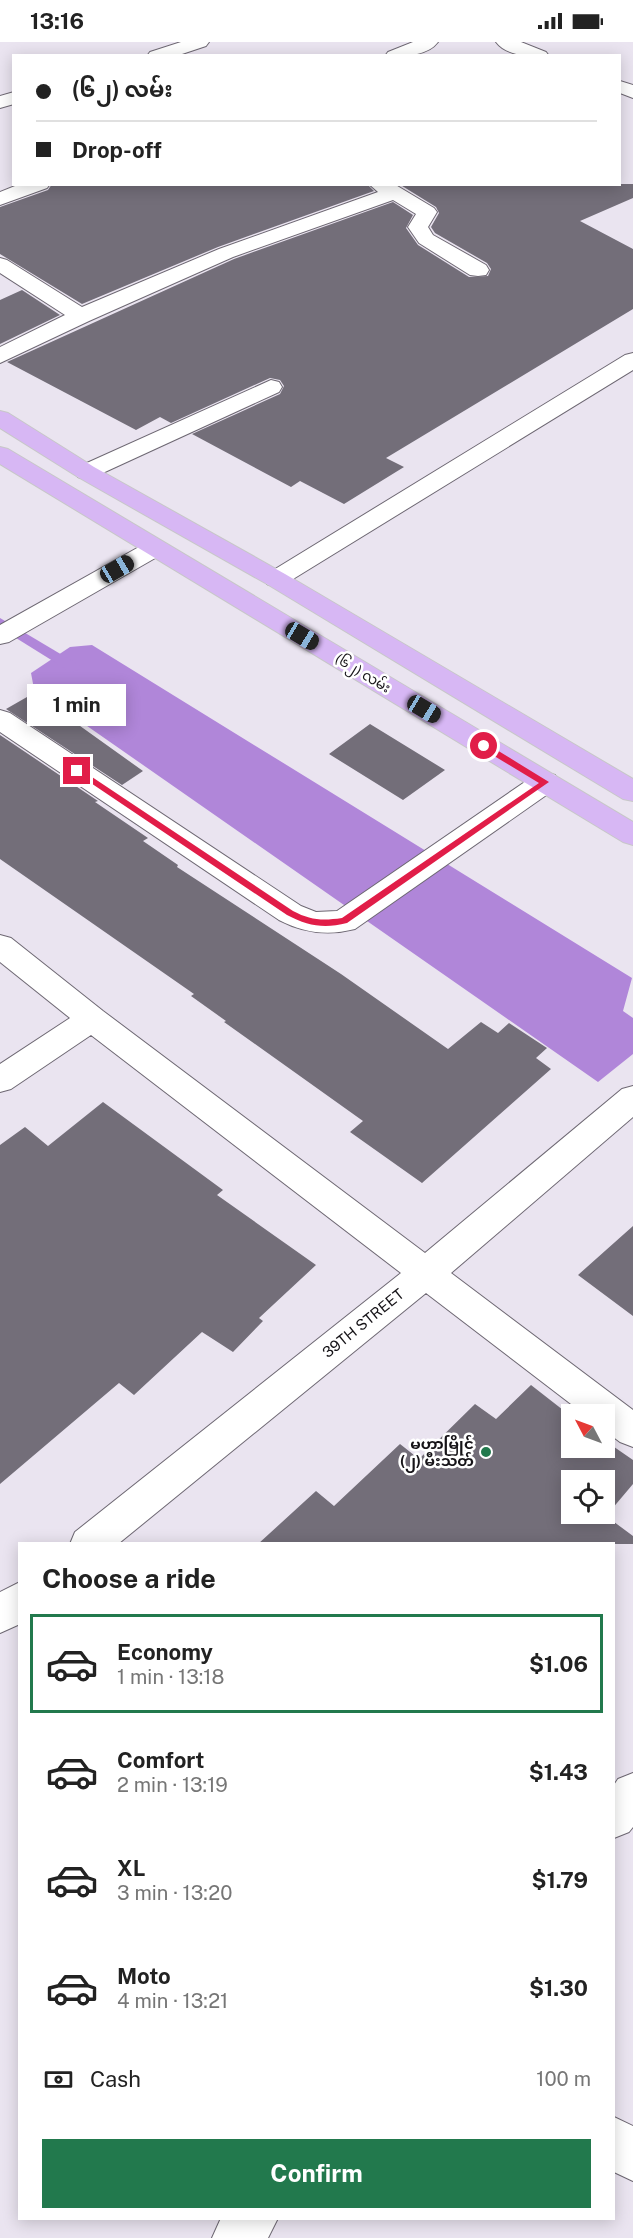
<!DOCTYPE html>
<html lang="en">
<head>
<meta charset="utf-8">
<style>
  body { margin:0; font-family:"Public Sans","Noto Sans Myanmar",sans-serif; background:#f2f2f2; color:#222; height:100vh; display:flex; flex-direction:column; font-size:22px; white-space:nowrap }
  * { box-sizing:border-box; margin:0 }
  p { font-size:20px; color:#767676 }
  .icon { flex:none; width:33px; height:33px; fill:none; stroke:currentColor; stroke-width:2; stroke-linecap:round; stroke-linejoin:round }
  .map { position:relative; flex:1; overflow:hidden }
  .panel { position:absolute; left:18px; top:1500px; width:597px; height:678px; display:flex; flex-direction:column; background:#fff; border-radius:0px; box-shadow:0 3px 15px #0003 }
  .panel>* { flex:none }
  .banner { position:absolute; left:12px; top:12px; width:609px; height:132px; border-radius:0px; box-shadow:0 3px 15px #0003; display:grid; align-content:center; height:132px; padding:0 24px; background:#fff }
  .needle { width:39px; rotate:311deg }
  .buttons { position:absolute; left:561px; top:1362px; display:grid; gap:12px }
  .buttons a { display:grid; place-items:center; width:54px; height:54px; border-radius:0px; background:#fff; box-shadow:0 3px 15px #0003; font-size:30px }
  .end { position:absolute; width:27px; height:27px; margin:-14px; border:8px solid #e11d48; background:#fff; box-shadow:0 0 0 3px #fff }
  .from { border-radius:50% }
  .bubble { position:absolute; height:42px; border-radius:0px; background:#fff; box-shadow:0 3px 15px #0003; font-size:20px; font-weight:700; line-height:42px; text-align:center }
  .car { position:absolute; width:18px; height:36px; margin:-18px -9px; border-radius:8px; box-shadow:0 0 4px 2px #0007; background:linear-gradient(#222 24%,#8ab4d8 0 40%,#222 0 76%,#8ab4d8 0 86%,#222 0) }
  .banner b { display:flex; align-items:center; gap:21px; height:57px; font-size:22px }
  .banner b+b { border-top:2px solid #e0e0e0 }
  .banner i { width:15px; height:15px; background:#222 }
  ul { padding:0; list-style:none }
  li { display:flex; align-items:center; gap:18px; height:99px; margin:0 12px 9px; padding:0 12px; border:3px solid transparent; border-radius:0px }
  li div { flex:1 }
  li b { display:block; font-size:22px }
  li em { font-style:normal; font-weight:700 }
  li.current { border-color:#22794d }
  li>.icon { width:54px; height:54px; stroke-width:1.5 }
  h2 { padding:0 24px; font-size:27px; line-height:72px }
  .pay { display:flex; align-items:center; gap:15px; height:66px; padding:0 24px; font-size:22px }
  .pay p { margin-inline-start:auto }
  .action { display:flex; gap:12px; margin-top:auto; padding:12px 24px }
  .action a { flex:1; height:69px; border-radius:0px; background:#22794d; color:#fff; font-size:24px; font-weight:700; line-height:69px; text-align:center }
  .status { display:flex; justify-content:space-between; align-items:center; height:42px; padding:0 30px; background:#fff; direction:ltr }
  .status svg { height:16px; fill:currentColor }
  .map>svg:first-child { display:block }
  .water { fill:#b086d9 }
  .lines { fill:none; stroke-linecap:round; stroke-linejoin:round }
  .stream { fill:#b086d9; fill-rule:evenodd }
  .building { fill:#736e79; fill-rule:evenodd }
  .minor-casing { stroke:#6e6873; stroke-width:2 }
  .major-casing { stroke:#c7c7c8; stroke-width:2 }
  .minor { fill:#fff; fill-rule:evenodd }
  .major { fill:#d7b7f4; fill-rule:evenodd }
  .route { fill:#e11d48 }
  .poi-dot { fill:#22794d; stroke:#fff; stroke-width:2 }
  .labels { text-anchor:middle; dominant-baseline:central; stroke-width:5; stroke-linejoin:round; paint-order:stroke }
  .far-street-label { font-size:14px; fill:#161418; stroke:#fff }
  .street-label { font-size:15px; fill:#161418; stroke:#fff }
  .poi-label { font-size:15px; font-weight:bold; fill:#161418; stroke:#fff; text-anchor:end }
</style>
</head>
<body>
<div class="status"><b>13:16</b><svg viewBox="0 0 49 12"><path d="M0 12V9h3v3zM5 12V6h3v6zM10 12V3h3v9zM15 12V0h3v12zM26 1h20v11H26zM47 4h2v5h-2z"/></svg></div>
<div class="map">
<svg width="633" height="2196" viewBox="0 0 633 2196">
  <rect width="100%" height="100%" fill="#eae4f0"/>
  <!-- water -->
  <path class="water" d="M92,603L632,936L623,969L633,976V1012L598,1040L34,647L31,631L70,605Z"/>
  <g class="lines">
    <!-- stream -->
    <path class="stream" d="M0,576L79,623L81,626L74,630L69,629L0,586Z"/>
  </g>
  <!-- building -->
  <path class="building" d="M52,142H367L374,149L218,205L82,262L0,212V165L48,148Z
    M399,142H633V156L580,179L633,207V267L386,416L404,425L344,462L300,439L291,445L192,392L280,352L284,344L280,338L270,336L171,381L160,375L136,388L7,320L234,217L393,160L413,173L406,186L418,203L469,235L488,234L491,227L487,221L435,191L431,185L439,171L436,165Z
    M22,248L60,273L0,302V258Z
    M34,651L143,729L122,743L6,667Z
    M370,682L445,728L403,758L329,712Z
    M0,693L98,759L95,760L148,796L143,799L178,823L177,825L341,932L448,1007L481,980L498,991L509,981L547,1006L536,1016L551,1027L422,1141L350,1090L363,1079L224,980L226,979L191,954L194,952L0,817Z
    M103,1060L223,1148L217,1153L316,1223L259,1276L263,1279L233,1310L202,1290L134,1353L119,1341L0,1442V1103L25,1085L48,1104Z
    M633,1184V1274L578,1233Z
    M531,1343L572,1375V1406H604V1398L633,1418V1442L606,1474L633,1494V1502H258L316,1449L334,1464L400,1402L419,1417L475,1362L496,1377ZM572,1438H604V1472H572Z"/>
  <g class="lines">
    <defs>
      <path id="minor" d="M181,0H209L206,4L176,14H147L150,10Z
        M413,0H438C427,15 402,14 385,14L388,10Z
        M496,0H521L546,10L549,14C532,14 507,15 496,0Z
        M620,39L633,43V56L620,51Z
        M14,50V62L0,66V54Z
        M20,142H50L47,146L0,163V150Z
        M369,142H394L434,166L437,170L428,185L433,193L486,223L489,228L486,233L478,234L470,233L419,201L408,185L416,172L393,158L233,215L89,279L0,321V305L65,273L0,231V216L7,218L82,265L219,207L378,150Z
        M633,311V328L285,542L276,545L267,542L263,537L267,532L625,313Z
        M271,338L279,340L282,345L279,350L94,435L86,437L78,435L74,430L78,425Z
        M155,499L164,501L167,506L164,511L9,600L0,602V583L146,501Z
        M0,668L10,671L301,864L316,870L337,869L535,733L545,731L555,733L559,740L555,747L355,887C328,894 304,891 279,878L0,690Z
        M0,893L11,896L103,969L425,1211L622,1047L633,1044V1075L451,1231L633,1368V1405L620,1400L604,1388V1372H584L426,1251L118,1502H70L75,1490L401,1231L91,993L11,1047L0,1050V1022L70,976L0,920Z
        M20,1540V1582L0,1591V1550Z
        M633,1731V1785L629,1790L614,1796V1743L618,1737Z
        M614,2075L633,2084V2139L614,2130Z
        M221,2176H278L268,2196H212Z"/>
      <path id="major" d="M0,369L8,371L94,425L285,532L633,737V759L623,757L267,542L78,435L0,386Z
        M0,405L8,407L633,780V803L623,800L0,422Z"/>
    </defs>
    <!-- minor casing -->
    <use href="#minor" class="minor-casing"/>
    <!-- major casing -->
    <use href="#major" class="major-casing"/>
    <!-- minor -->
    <use href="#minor" class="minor"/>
    <!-- major -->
    <use href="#major" class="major"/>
  </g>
  <!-- route -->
  <path class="route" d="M481,702H487L549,740L347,881C324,887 308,884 287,873L73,729L80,727L293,869C310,878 322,879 342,876L539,741L481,706Z"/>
  <!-- markers -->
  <circle class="poi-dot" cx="486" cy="1410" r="6"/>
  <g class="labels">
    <!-- far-street labels -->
    <g class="far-street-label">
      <text transform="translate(363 631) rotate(31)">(၆၂) လမ်း</text>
    </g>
    <!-- street labels -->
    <g class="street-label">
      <text transform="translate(363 1281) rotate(-39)">39TH STREET</text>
    </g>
    <!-- poi labels -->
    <g class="poi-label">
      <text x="474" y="1401">မဟာမြိုင်<tspan x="474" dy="17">(၂) မီးသတ်</tspan></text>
    </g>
  </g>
</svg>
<div class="buttons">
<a><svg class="needle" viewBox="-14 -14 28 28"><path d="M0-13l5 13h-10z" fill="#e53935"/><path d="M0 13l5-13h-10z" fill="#767676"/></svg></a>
<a><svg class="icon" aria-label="locate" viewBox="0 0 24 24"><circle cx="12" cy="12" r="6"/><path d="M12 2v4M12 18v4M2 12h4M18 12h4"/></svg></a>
</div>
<i class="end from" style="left:484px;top:704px"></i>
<i class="end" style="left:77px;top:729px"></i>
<div class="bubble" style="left:27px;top:642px;width:99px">1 min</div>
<i class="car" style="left:117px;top:527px;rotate:60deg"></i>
<i class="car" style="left:302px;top:594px;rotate:121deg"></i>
<i class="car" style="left:424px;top:667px;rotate:121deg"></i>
<div class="banner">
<b><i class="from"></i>(၆၂) လမ်း</b>
<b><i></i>Drop-off</b>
</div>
<section class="panel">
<h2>Choose a ride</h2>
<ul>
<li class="current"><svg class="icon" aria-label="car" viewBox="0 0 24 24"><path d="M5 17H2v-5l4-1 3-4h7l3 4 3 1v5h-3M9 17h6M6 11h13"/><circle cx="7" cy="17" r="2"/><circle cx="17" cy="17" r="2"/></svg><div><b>Economy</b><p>1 min · 13:18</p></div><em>$1.06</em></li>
<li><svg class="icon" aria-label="car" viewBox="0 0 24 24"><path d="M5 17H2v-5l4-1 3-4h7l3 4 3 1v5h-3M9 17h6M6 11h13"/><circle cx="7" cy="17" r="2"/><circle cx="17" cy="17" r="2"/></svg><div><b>Comfort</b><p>2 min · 13:19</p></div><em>$1.43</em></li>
<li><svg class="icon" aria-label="car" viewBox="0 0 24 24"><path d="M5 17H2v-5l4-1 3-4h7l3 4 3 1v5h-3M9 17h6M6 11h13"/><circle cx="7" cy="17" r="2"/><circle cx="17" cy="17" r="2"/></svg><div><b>XL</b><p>3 min · 13:20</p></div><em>$1.79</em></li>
<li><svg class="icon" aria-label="car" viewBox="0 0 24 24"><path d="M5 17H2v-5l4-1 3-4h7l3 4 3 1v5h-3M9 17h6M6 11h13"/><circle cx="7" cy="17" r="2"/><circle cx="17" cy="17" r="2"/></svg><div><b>Moto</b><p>4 min · 13:21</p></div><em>$1.30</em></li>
</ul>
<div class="pay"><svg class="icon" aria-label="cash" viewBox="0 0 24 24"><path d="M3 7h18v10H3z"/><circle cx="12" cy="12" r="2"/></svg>Cash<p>100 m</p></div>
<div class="action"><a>Confirm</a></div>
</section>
</div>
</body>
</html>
